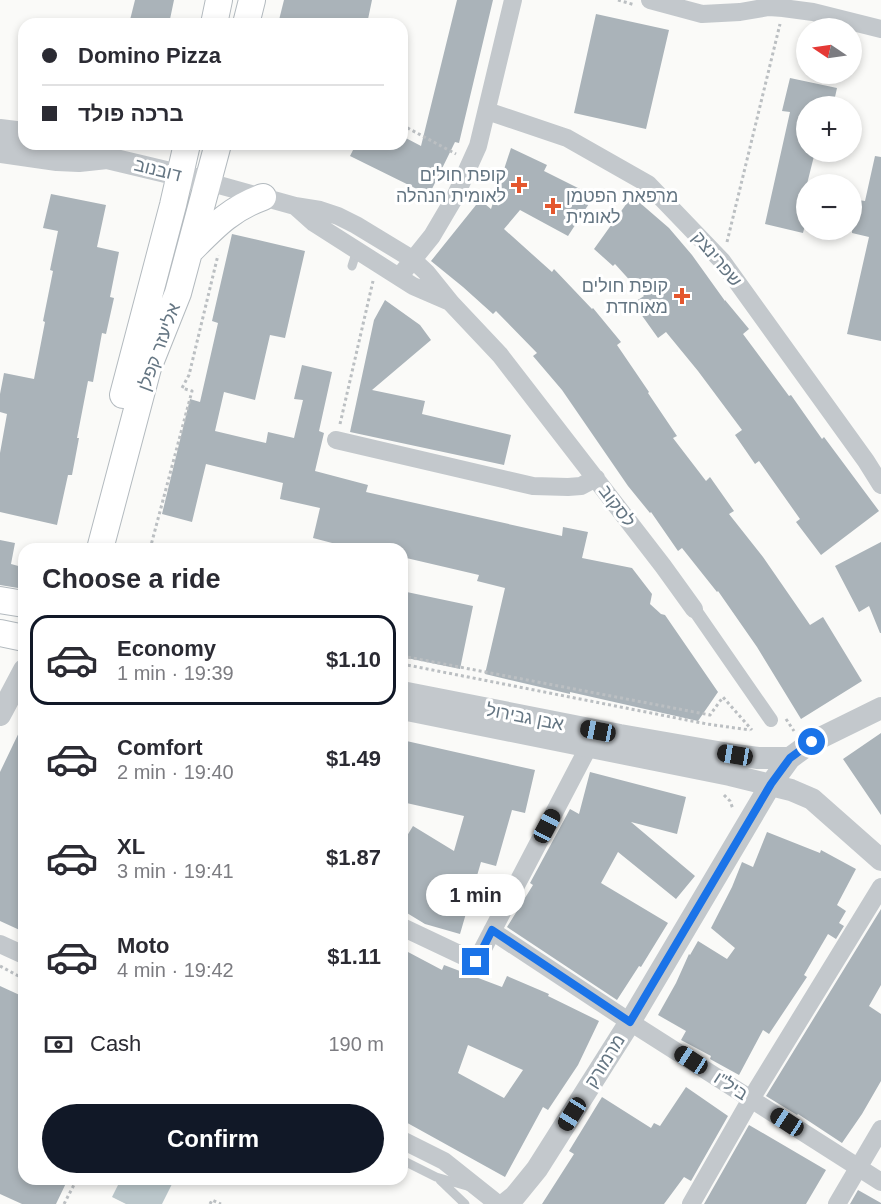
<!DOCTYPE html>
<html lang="en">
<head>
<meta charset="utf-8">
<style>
  body { margin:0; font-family:Helvetica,"Noto Sans Hebrew",sans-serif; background:#f7f7f7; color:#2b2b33; height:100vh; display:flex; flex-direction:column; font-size:22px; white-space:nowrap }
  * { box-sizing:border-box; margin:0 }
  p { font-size:20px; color:#7c7c81 }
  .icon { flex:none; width:33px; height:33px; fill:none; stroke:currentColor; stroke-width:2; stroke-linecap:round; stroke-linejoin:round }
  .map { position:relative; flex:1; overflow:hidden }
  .sheet { position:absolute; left:18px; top:543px; width:390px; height:642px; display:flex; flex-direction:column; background:#fff; border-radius:18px; box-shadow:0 3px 9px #0003 }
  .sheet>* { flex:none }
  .hud { position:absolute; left:18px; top:18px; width:390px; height:132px; border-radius:18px; box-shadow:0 3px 9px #0003; display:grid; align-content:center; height:132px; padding:0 24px; background:#fff }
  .needle { width:39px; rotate:283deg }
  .controls { position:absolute; left:796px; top:18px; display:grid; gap:12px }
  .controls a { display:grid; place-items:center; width:66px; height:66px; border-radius:50%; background:#fff; box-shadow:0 3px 9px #0003; font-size:30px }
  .end { position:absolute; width:27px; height:27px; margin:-14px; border:8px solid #1a73e8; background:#fff; box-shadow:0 0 0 3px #fff }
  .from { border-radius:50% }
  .bubble { position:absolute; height:42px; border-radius:21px; background:#fff; box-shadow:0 3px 9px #0003; font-size:20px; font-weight:700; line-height:42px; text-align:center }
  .car { position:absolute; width:18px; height:36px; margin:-18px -9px; border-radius:8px; box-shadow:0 0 4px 2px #0007; background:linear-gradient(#222 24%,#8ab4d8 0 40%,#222 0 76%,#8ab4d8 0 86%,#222 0) }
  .hud b { display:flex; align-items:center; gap:21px; height:57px; font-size:22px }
  .hud b+b { border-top:2px solid #e1e1e2 }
  .hud i { width:15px; height:15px; background:#2b2b33 }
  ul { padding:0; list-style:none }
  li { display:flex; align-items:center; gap:18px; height:90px; margin:0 12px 9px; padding:0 12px; border:3px solid transparent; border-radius:18px }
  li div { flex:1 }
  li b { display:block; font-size:22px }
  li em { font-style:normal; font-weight:700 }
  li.active { border-color:#111827 }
  li>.icon { width:54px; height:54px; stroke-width:1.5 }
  h2 { padding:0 24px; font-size:27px; line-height:72px }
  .pay { display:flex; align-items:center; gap:15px; height:66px; padding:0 24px; font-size:22px }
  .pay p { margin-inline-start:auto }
  .cta { display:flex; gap:12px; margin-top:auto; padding:12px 24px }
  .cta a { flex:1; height:69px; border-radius:36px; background:#111827; color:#fff; font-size:24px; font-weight:700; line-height:69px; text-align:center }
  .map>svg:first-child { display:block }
  .water { fill:#bbc7cb }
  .building { fill:#aab3b9; fill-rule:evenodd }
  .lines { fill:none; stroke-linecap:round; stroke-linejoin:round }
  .secondary-casing { stroke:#b3babf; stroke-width:28 }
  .path { stroke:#bbbfc2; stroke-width:3; stroke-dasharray:3 3; stroke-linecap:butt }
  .service { stroke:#c3c8cc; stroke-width:9 }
  .pedestrian { stroke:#c3c8cc; stroke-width:14 }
  .minor { stroke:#c3c8cc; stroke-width:18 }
  .tertiary { stroke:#c3c8cc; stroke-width:22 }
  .secondary { stroke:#fff; stroke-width:26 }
  .route { stroke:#1a73e8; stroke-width:8 }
  .poi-dot { fill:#e4572e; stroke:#fff; stroke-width:2 }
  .labels { text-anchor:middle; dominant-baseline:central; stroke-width:6; stroke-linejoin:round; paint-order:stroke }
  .street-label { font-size:18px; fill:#657683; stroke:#fff }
  .poi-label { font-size:18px; fill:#657683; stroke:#fff; text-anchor:end }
</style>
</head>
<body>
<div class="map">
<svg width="881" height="1204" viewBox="0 0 881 1204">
  <rect width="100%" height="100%" fill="#fafaf8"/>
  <!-- water -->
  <path class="water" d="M121,1179H172L174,1180L162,1204H126L112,1197Z"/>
  <!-- building -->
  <path class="building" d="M135,0H174L169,24H129Z
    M284,0H372L367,24H278Z
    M457,0H493L459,143L455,142L429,195L350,156L356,144H402V136L421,146Z
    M596,14L669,30L646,129L574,113Z
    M790,78L837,88L833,106H807V152H815L807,184V217L803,233L765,224L790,112L782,111Z
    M511,148L547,165L544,171L594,196L568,236L520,210L504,229L552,272L554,269L592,309L593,308L621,342L617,345L649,392L648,393L677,436L673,438L706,481L710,477L734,511L729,514L763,557L810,625L823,617L862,681L801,719L757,647L718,591L717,592L682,548L678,551L651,512L650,513L628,486L562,390L533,356L537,353L496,311L493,314L463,287L431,261L480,200L491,209Z
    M875,156L881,157V341L847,334L869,237L852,233V199L865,201Z
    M51,194L106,205L97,247L119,252L110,297L114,298L106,334L102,333L93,382L88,381L77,438H79L72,475H68L57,525L0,512V453L7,414L0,412V394L4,373L34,379L45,322L43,321L53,271L50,270L58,231L43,228Z
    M632,196L669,228L692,255L725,301V300L749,329L743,334L789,396L791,395L822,439L824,437L879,511L821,555L796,522L800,519L759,461L755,464L735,435L742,430L698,371L666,332L658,338L633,303L644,296L615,264L613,266L594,249Z
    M232,234L305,251L285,338L270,335L255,400L224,392L215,431L266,443L268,432L294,438L303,400L294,399L302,365L332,372L319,431L324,433L315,471L368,485L366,492L562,536L563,527L588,532L582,558L632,568L652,594L650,604L661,614L665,615L718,692L698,721L570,692V694L485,674L505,588L477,581L479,575L402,557V549H355L313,538L320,508L280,499L283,483L206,464L192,522L162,514L190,399L200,402L218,323L212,321Z
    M385,300L420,325L431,340L372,390L425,401L422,414L511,435L504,465L350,432L374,320Z
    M0,540L15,543L11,564L22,567L18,588L0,585Z
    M881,542V633H880L869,606L859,612L835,566Z
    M402,591L473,606L460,669L402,657Z
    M24,722V932L0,921V772Z
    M881,733V815L843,759Z
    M402,740L535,770L525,813L512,810L496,866L481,862L460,934L425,924L402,910V844L413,826L454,851L464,816L402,802Z
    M590,772L686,797L677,834L631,822L695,876L676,899L618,852L601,883L668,923L641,967L639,966L617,1000L507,927L533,885L530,883L570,809L579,814Z
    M767,832L820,853L821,850L856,869L837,905L846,911L839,923L844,926L836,939L828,934L804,975L807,977L769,1034L763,1030L739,1075L710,1059L711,1056L681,1040L686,1031L658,1015L676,983L689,954L690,955L698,941L727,959L735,948L711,928L732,887L742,862L753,867Z
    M881,909V985L869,1006L881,1014V1081L862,1114L842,1143L798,1114L797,1115L766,1096Z
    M408,952L442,970L444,965L502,987L507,976L549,994L548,996L599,1021L578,1065L548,1110L543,1107L505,1177L402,1120V963ZM468,1045L523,1070L504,1098L458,1073Z
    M0,986L24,997V1179H68L56,1204H22L0,1194Z
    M686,1087L728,1116L691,1181L684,1177L664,1204H542L574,1154L569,1151L602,1097L651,1128L654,1123L660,1126Z
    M749,1125L826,1170L806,1204H704Z
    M858,1190L881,1203V1204H850Z"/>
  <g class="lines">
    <defs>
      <path id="secondary" d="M214,24L219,0
        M246,24L252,0
        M190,251C214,227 230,209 263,197
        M123,395L173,205L187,144
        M100,549L148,368L178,293L218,144
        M0,600L24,604
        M0,633L24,638"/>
    </defs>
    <!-- secondary casing -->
    <use href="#secondary" class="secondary-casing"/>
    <!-- path -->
    <path class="path" d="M618,0L635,5
      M402,125L456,154
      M727,242L780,24
      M340,424L373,281
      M150,549L192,391L182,388L189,375L218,255
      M402,656L710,715L723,697L752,730
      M402,664L707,724L750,730
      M786,719L794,731
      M724,795L730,801L733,809
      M0,966L24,979
      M64,1204L77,1179
      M210,1204L212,1200L221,1204"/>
    <!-- service -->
    <path class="service" d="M352,266L357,250
      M402,1160L436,1177L467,1186
      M440,1180L465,1204"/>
    <!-- pedestrian -->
    <path class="pedestrian" d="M694,609L771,720"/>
    <!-- minor -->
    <path class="minor" d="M650,0L702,14L740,12L769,7L783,8L813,12L881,29
      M487,111L567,138L648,184L722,261L866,461L881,485
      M208,182L295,206L320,210L338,216L356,225L412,259L426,272L451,303L500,355L663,566L694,609
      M295,206L314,223L413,286L450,302
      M399,277L432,236L455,197L478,146L513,0
      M336,440L533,486L568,487L581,486L596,478
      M402,927L476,962L589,746
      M492,931L630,1022L881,1182
      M0,944L24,955
      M402,1140L444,1161L498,1204
      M691,1204L751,1099L881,887
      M837,1204L881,1129"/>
    <!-- tertiary -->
    <path class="tertiary" d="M0,130L24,133
      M79,144L91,149L107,158L208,182
      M0,152L57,160L79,161L107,158
      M402,692L620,735L735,755L758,758H790
      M402,709L730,775L791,790L812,799L881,860
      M0,715L24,670
      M505,1204L515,1196L537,1169L630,1022L771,784L790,758L812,742L881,708"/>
    <!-- secondary -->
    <use href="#secondary" class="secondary"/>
  </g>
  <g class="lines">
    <!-- route -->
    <path class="route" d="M476,962L492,930L630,1022L771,784L790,758L812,742"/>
  </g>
  <!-- markers -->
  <g class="poi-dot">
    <path d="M516 176h6v6h6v6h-6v6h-6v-6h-6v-6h6z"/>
    <path d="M550 197h6v6h6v6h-6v6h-6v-6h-6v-6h6z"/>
    <path d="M679 287h6v6h6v6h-6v6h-6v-6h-6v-6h6z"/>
  </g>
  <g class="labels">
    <!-- street labels -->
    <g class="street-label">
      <text transform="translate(158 170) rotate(14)">דובנוב</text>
      <text transform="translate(717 259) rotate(50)">שפרינצק</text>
      <text transform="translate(159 347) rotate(-70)">אליעזר קפלן</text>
      <text transform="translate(617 506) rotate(53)">לסקוב</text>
      <text transform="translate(525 717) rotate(11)">אבן גבירול</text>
      <text transform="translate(605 1061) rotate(-58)">מרמורק</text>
      <text transform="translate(731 1086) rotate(33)">ביל"ו</text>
    </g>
    <!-- poi labels -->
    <g class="poi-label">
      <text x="506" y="175">קופת חולים<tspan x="506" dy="21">לאומית הנהלה</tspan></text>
      <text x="566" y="196" text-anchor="start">מרפאת הפטמן<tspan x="566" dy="21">לאומית</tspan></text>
      <text x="668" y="286">קופת חולים<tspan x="668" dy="21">מאוחדת</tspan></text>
    </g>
  </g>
</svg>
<div class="controls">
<a><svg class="needle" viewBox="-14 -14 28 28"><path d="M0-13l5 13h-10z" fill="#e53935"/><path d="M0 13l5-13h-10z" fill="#7c7c81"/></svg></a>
<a>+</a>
<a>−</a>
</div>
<i class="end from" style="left:812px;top:742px"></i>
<i class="end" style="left:476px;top:962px"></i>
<div class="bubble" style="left:426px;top:874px;width:99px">1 min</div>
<i class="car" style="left:598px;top:731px;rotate:281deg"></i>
<i class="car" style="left:735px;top:755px;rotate:280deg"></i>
<i class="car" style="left:547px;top:826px;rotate:28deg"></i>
<i class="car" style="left:691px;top:1060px;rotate:303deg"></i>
<i class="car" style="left:572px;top:1114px;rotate:212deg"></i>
<i class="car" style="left:787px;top:1122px;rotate:303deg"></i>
<div class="hud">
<b><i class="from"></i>Domino Pizza</b>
<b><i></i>ברכה פולד</b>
</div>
<section class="sheet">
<h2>Choose a ride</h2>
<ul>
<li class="active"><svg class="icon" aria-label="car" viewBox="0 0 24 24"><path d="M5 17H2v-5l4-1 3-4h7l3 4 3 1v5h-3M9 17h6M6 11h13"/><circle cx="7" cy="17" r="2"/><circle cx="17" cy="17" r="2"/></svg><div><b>Economy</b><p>1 min · 19:39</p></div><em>$1.10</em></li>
<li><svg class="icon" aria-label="car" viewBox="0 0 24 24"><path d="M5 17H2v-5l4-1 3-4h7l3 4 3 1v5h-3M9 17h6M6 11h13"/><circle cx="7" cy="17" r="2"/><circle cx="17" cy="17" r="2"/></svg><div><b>Comfort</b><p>2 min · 19:40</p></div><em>$1.49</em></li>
<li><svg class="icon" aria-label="car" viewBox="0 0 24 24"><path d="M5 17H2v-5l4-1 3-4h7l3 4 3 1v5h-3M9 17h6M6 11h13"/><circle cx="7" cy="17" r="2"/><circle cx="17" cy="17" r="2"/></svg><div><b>XL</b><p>3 min · 19:41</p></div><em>$1.87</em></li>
<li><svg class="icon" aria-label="car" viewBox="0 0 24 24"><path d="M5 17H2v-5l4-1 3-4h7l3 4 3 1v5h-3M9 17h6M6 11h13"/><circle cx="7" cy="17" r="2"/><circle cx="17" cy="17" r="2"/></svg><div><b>Moto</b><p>4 min · 19:42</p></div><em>$1.11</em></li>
</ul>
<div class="pay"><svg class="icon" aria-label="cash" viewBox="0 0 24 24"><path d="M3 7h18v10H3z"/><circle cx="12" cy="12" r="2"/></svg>Cash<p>190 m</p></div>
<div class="cta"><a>Confirm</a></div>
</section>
</div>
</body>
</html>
